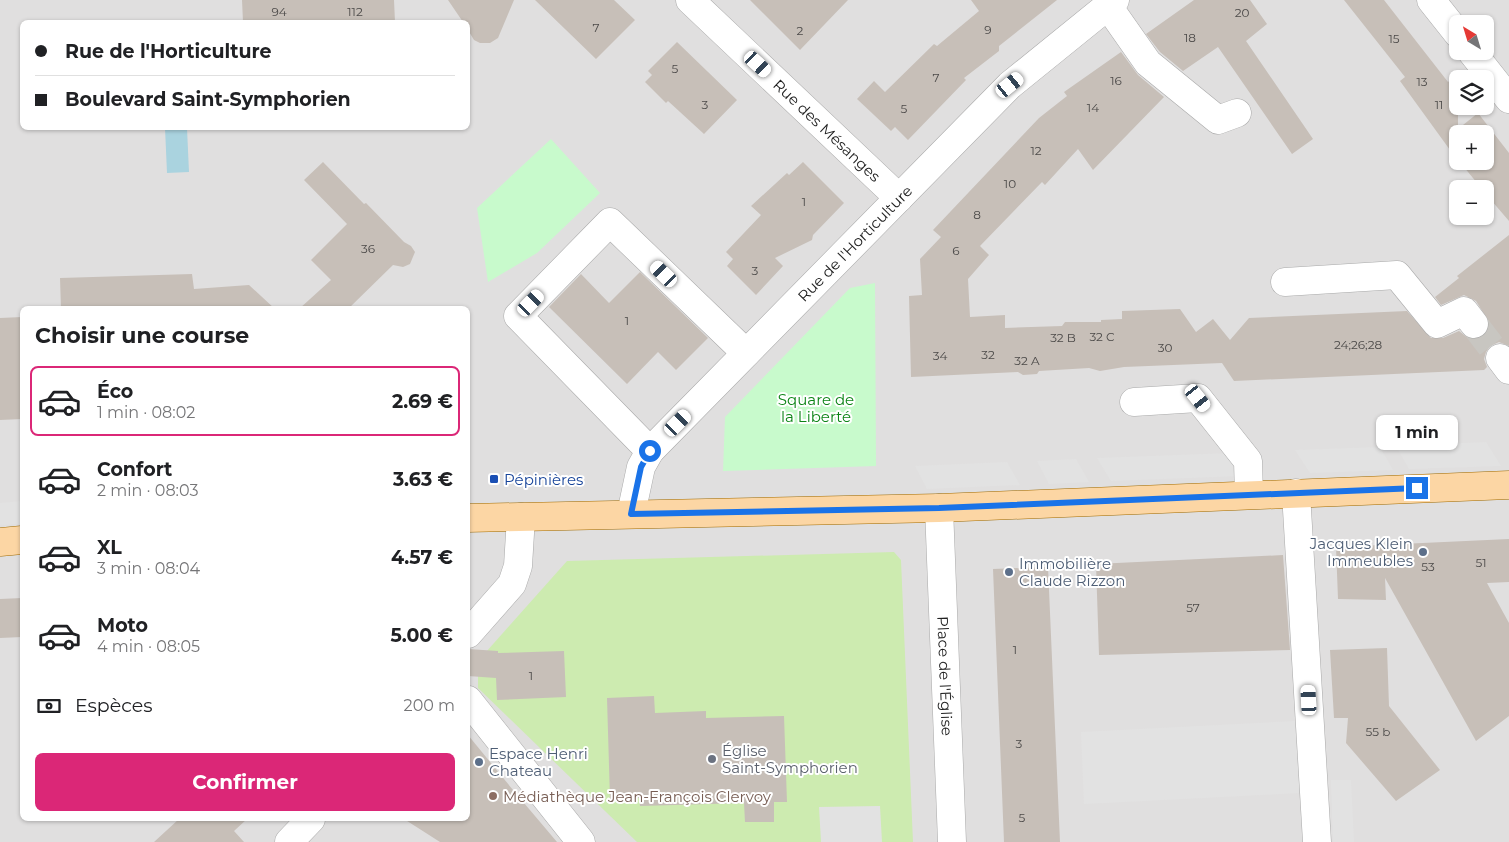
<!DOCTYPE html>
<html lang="fr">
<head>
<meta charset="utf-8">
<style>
  body { margin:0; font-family:Montserrat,sans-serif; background:#f2f2f2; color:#202124; height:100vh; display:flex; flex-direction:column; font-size:19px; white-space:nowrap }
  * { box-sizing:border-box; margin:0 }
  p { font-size:16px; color:#757577 }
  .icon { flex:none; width:28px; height:28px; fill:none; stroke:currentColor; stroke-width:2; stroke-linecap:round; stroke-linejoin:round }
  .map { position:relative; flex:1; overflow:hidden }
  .details { position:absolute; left:20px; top:306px; width:450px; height:515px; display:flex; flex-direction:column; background:#fff; border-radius:8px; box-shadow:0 1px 4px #0004 }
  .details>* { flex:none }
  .guide { position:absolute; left:20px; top:20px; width:450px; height:110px; border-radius:8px; box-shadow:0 1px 4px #0004; display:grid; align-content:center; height:110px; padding:0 15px; background:#fff }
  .needle { width:32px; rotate:322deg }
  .fabs { position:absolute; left:1449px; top:15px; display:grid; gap:10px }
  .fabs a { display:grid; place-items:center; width:45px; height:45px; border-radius:8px; background:#fff; box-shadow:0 1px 4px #0004; font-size:25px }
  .end { position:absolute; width:22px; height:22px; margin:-11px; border:6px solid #1a73e8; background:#fff; box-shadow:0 0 0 2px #fff }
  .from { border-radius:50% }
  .bubble { position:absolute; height:35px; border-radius:8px; background:#fff; box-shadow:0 1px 4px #0004; font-size:16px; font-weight:700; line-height:35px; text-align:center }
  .car { position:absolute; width:15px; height:30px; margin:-15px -8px; border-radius:6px; box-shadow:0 0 4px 1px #0007; background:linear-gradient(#fff 24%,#345 0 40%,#fff 0 76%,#345 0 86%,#fff 0) }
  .guide b { display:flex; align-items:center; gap:18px; height:48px; font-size:19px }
  .guide b+b { border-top:1px solid #e0e0e0 }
  .guide i { width:12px; height:12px; background:#202124 }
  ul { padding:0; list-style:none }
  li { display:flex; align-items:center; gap:15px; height:70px; margin:0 10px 8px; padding:0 5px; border:2px solid transparent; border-radius:8px }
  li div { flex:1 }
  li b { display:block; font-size:19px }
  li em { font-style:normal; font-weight:700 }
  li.active { border-color:#db2777 }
  li>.icon { width:45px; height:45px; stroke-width:1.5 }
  h2 { padding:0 15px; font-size:22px; line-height:60px }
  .pay { display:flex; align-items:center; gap:12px; height:55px; padding:0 15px; font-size:19px }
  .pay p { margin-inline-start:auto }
  .action { display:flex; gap:10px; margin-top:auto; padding:10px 15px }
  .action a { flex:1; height:58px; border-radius:8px; background:#db2777; color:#fff; font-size:20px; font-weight:700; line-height:58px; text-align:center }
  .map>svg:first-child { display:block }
  .residential { fill:#e0dfdf; fill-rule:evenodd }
  .grass { fill:#cdebb0 }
  .park { fill:#c8facc }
  .parking { fill:#e2e2e2 }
  .water { fill:#aad3df }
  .building { fill:#c7bfb8 }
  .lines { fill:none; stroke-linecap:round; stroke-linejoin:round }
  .minor-tunnel { stroke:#c8c6c1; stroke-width:28; stroke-dasharray:28 14; stroke-linecap:butt }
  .minor-casing { stroke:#a9a9a9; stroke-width:29 }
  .major-casing { stroke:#a06b00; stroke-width:29 }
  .minor { stroke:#fff; stroke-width:28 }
  .major { stroke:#fcd6a4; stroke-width:28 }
  .route { stroke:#1a73e8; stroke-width:6 }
  .transit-dot { fill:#1a4fb4; stroke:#fff; stroke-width:2 }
  .service-dot { fill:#5c6f8a; stroke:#fff; stroke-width:2 }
  .worship-dot { fill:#6b7280; stroke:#fff; stroke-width:2 }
  .education-dot { fill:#8d6e63; stroke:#fff; stroke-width:2 }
  .labels { text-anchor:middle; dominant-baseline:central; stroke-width:4; stroke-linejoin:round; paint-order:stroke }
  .number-label { font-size:12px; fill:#4b4948 }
  .street-label { font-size:15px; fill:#222; stroke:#fff }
  .park-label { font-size:15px; fill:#0c8416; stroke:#fff }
  .transit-label { font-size:15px; fill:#164399; stroke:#fff; text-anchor:start }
  .service-label { font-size:15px; fill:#4e5e75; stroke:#fff; text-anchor:start }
  .worship-label { font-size:15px; fill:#5b616d; stroke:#fff; text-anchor:start }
  .education-label { font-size:15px; fill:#785e54; stroke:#fff; text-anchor:start }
</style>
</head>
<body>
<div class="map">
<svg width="1509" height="842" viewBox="0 0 1509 842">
  <rect width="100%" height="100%" fill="#f2efe9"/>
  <!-- residential -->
  <path class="residential" d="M0,0H1509V842H0ZM22,22H468V128H22ZM1458,24H1485V51H1458ZM1458,79H1485V106H1458ZM1458,134H1485V161H1458ZM1458,189H1485V216H1458ZM22,309H468V819H22Z"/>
  <!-- grass -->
  <path class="grass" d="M894,552L901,560L913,842H637L478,688V661L567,561Z"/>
  <!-- park -->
  <path class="park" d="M551,139L600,193L537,253L488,282L477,208Z
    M875,283L876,466L723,471L725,417L850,288Z"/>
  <!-- parking -->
  <path class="parking" d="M1486,442L1501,466L1409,469L1396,446Z
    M1380,447L1393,470L1310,473L1295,450Z
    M1231,453L1240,476L1111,481L1097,458Z
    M1076,459L1089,482L1049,484L1037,461Z
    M1007,462L1020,485L927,489L915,466Z
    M22,501V524L0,525V503Z
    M1296,721L1300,793L1084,804L1081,732Z
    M1331,780H1351L1354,842H1333Z
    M880,806L882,842H821L819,807Z"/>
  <!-- water -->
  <path class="water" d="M165,128H187L189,172L167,173Z"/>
  <!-- building -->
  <path class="building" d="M242,0H394L395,22H243Z
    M448,0H514L498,38L490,43H480L474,40L468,30V22H463Z
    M535,0H614L635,20L596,59Z
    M750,0H848L800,50Z
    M971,0H1057L999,46V51L964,78L966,80L908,140L895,127L891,131L857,99L874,81L885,92L934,44L937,46L979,11Z
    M1194,0H1250L1267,24L1246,41L1313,139L1292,154L1218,47L1183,71L1160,52L1146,34Z
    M1344,0H1384L1448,82L1458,74V129L1478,113L1509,153V221L1485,193V189H1482L1459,161H1485V134H1458V161L1400,81L1405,77Z
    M677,42L737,100L704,134L668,101L666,103L645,82L652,75L648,71Z
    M1121,52L1138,75L1164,97L1093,170L1078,149L1045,185L1042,182L980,246L989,255L968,279L970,317L1005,315V328L1062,326L1065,322H1101V320L1122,319V311L1180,309L1196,332L1213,319L1230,340L1249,318L1407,311L1431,338H1443L1459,331L1468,338L1477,339L1484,336L1489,329V322L1476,301L1464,295L1441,305L1435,297L1459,278L1457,276L1509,235V346L1499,342L1490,346L1486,352L1484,359L1487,367L1484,370L1234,381L1222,363L1124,367L1100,371L1089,368L1039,371L1037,374L1023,375L1018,372L911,377L909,296L922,295L920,259L941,237L933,230L1039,118L1067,96L1064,92Z
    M323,162L364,204L366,203L404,242L411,246L415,252L410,264L403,267L393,265L348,309H299L331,280L311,260L347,224L304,180Z
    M803,162L844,203L813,235L812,240L775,258L783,266L756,295L727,266L733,259L726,252L761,215L751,206L787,173L789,175Z
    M640,272L708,338L676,370L658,352L627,384L549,307L581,274L609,303Z
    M192,274L194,289L249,285L275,309H61L60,278Z
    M22,317V419L0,420V318Z
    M1509,539V582L1487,583L1509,623V716L1476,741L1385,578L1386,600L1338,599L1336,547Z
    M1283,555L1290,650L1099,655L1096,564Z
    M1048,567L1060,842H1004L993,569Z
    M22,598V637L0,638V599Z
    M1387,648L1389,706L1440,770L1396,801L1346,743L1348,718H1334L1330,650Z
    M468,649L498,651V653L564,651L566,697L497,700L496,678L468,676Z
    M654,696L655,713L706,711V718L784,716L787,802H774V822H745L744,803L640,806L639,798L610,799L607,698Z
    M468,735L513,790L557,842H440L404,819H468Z
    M179,819H247L234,831L244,842H154Z"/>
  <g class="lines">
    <!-- minor-tunnel -->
    <path class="minor-tunnel" d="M1474,324L1500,358"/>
    <defs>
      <g id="minor">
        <path id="s1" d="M690,0L899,198"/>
        <path d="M1431,0L1458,34"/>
        <path d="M1108,6L1148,63L1218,120L1237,113"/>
        <path d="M1471,51L1509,99"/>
        <path d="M1285,282L1397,275L1437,324L1464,311L1474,324"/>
        <path d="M1500,358L1509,370"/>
        <path d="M1134,402L1198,398L1248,461L1249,495"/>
        <path d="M650,451L518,316L610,222L746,353"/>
        <path d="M1296,493L1317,842"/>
        <path id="s2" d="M939,508L952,842"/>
        <path id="s3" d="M631,514L641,467L650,451L1010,85L1115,0"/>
        <path d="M468,634L512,584L518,566L521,517"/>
        <path d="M468,700L581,842"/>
        <path d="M289,842L311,819"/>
      </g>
      <path id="major" d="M468,518L939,508L1509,485
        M0,542L22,540"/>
    </defs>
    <!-- minor casing -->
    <use href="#minor" class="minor-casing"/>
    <!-- major casing -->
    <use href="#major" class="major-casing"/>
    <!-- minor -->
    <use href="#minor" class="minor"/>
    <!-- major -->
    <use href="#major" class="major"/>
  </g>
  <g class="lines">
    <!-- route -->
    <path class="route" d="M650,451L641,467L631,514L939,508L1417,488"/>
  </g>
  <!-- markers -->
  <rect class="transit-dot" x="489" y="474" width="10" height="10" rx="2.5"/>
  <g class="service-dot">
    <circle cx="1423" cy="552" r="5"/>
    <circle cx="1009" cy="572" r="5"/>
    <circle cx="479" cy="762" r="5"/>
  </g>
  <circle class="worship-dot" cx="712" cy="759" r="5"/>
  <circle class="education-dot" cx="493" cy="796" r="5"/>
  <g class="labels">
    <!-- number labels -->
    <g class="number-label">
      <text x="279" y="11">94</text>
      <text x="355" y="11">112</text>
      <text x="1242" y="12">20</text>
      <text x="596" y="27">7</text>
      <text x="988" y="29">9</text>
      <text x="800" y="30">2</text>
      <text x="1190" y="37">18</text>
      <text x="1394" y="38">15</text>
      <text x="675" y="68">5</text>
      <text x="936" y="77">7</text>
      <text x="1116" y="80">16</text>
      <text x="1422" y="81">13</text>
      <text x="705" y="104">3</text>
      <text x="1439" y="104">11</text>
      <text x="1093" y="107">14</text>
      <text x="904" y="108">5</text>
      <text x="1036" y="150">12</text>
      <text x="1010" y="183">10</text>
      <text x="804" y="201">1</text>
      <text x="977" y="214">8</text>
      <text x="368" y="248">36</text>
      <text x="956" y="250">6</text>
      <text x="755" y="270">3</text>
      <text x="627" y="320">1</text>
      <text x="1102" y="336">32 C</text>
      <text x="1063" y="337">32 B</text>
      <text x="1358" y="344">24;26;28</text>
      <text x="1165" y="347">30</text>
      <text x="988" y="354">32</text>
      <text x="940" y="355">34</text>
      <text x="1027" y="360">32 A</text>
      <text x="1481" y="562">51</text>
      <text x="1428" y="566">53</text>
      <text x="1193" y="607">57</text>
      <text x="1015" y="649">1</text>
      <text x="531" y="675">1</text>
      <text x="1378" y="731">55 b</text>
      <text x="1019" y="743">3</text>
      <text x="1022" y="817">5</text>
    </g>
    <!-- street labels -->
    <g class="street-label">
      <text stroke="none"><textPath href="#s1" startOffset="189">Rue des Mésanges</textPath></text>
      <text stroke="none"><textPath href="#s3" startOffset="358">Rue de l'Horticulture</textPath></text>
      <text stroke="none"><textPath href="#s2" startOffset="168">Place de l'Église</textPath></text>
    </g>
    <!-- park labels -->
    <g class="park-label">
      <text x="816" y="399">Square de<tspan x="816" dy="17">la Liberté</tspan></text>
    </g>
    <!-- transit labels -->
    <g class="transit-label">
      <text x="504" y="479">Pépinières</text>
    </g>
    <!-- service labels -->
    <g class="service-label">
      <text x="1413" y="543" text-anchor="end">Jacques Klein<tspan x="1413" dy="17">Immeubles</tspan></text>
      <text x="1019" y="563">Immobilière<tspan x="1019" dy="17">Claude Rizzon</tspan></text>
      <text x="489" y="753">Espace Henri<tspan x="489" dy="17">Chateau</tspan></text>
    </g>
    <!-- worship labels -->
    <g class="worship-label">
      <text x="722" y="750">Église<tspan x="722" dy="17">Saint-Symphorien</tspan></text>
    </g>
    <!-- education labels -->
    <g class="education-label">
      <text x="503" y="796">Médiathèque Jean-François Clervoy</text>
    </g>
  </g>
</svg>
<div class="fabs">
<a><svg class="needle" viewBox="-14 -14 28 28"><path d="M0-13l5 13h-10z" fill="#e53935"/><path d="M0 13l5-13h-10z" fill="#757577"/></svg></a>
<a><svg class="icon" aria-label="layers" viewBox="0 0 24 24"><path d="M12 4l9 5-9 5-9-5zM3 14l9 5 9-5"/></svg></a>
<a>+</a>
<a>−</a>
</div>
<i class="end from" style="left:650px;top:451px"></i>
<i class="end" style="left:1417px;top:488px"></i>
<div class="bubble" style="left:1376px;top:415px;width:82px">1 min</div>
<i class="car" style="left:758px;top:64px;rotate:133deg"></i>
<i class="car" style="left:1010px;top:85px;rotate:51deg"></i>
<i class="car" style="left:664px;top:274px;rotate:314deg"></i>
<i class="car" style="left:531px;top:303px;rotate:44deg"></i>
<i class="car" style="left:1198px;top:398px;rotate:141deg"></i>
<i class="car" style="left:678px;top:423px;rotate:45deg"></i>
<i class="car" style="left:1309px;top:700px;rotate:357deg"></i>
<div class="guide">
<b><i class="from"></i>Rue de l'Horticulture</b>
<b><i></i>Boulevard Saint-Symphorien</b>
</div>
<section class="details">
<h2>Choisir une course</h2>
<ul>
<li class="active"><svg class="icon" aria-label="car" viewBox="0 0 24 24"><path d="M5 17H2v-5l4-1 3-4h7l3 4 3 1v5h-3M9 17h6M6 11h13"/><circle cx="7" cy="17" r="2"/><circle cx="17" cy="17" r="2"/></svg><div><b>Éco</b><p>1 min · 08:02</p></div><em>2.69 €</em></li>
<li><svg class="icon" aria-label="car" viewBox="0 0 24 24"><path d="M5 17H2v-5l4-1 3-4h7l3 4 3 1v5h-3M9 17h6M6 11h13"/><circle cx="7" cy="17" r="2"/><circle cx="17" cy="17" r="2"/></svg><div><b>Confort</b><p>2 min · 08:03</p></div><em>3.63 €</em></li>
<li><svg class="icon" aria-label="car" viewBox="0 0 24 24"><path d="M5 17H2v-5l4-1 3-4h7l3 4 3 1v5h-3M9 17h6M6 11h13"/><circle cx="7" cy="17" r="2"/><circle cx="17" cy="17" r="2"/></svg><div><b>XL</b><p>3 min · 08:04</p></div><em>4.57 €</em></li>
<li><svg class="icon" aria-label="car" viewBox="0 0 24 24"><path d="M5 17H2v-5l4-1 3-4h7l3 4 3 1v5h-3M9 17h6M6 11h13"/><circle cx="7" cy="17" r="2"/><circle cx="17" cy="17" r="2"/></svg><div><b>Moto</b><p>4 min · 08:05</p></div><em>5.00 €</em></li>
</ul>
<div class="pay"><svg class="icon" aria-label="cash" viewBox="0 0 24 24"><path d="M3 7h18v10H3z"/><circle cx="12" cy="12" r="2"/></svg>Espèces<p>200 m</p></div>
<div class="action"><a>Confirmer</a></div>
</section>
</div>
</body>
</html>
